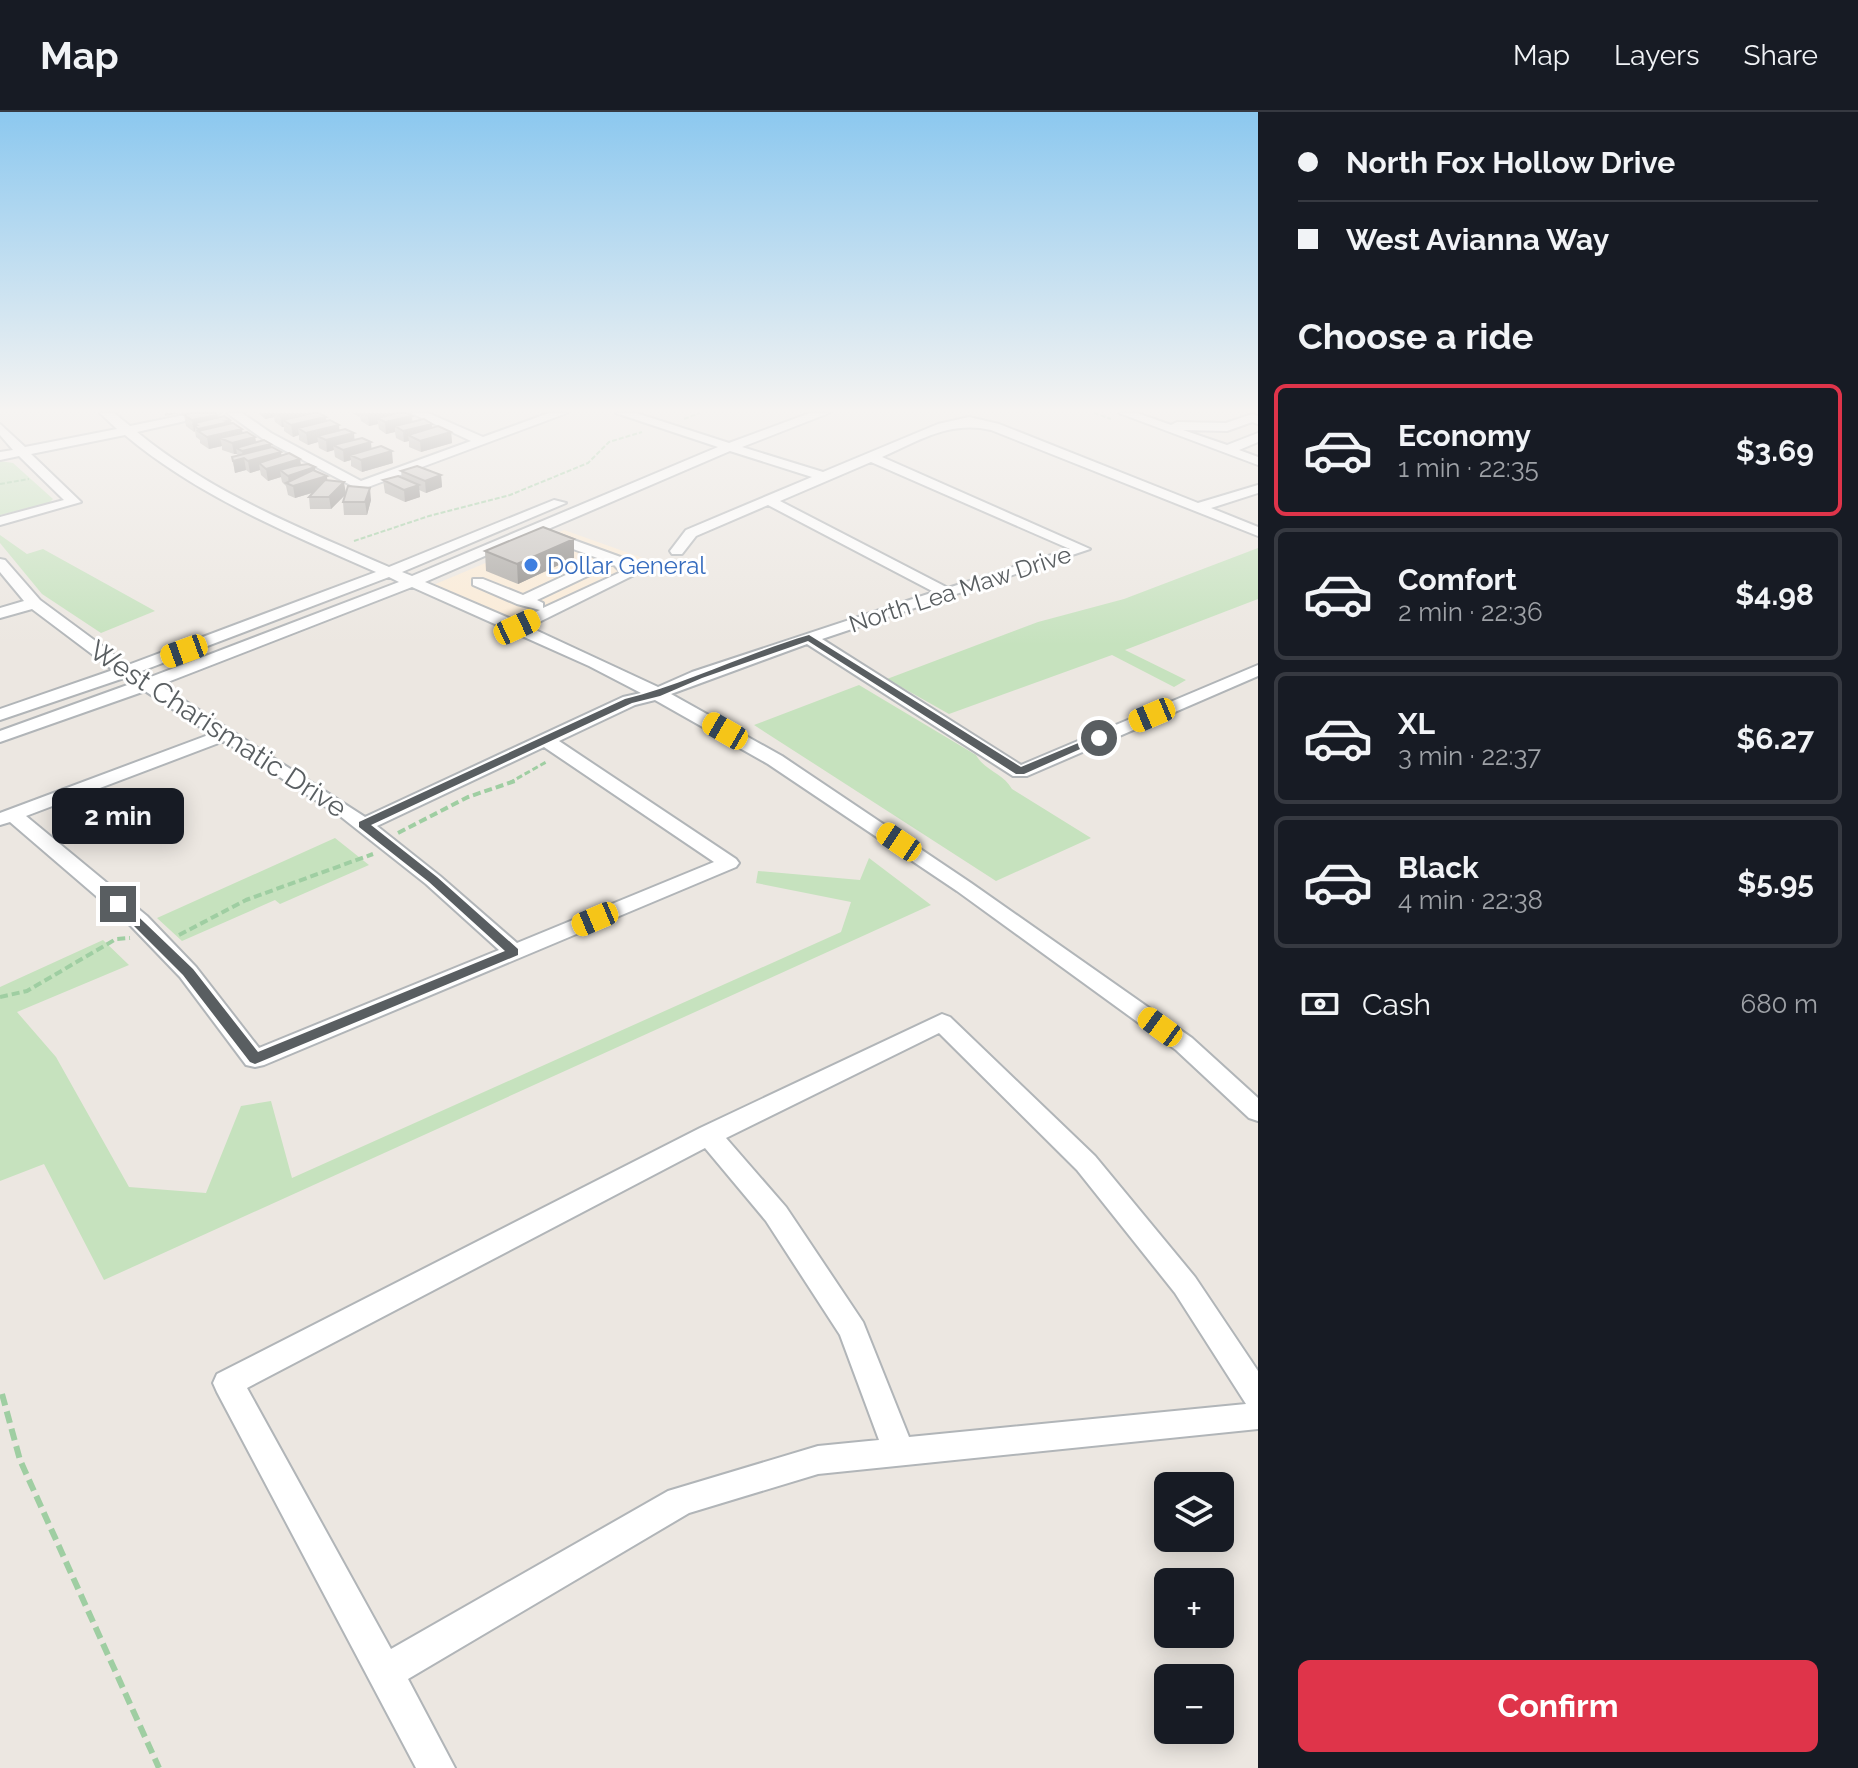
<!DOCTYPE html>
<html lang="en">
<head>
<meta charset="utf-8">
<style>
  body { margin:0; font-family:Raleway,sans-serif; background:#242831; color:#f1f3f6; height:100vh; display:flex; flex-direction:column; font-size:30px; white-space:nowrap }
  * { box-sizing:border-box; margin:0 }
  p { font-size:26px; color:#9ea1a6 }
  .icon { flex:none; width:44px; height:44px; fill:none; stroke:currentColor; stroke-width:2; stroke-linecap:round; stroke-linejoin:round }
  .map { position:relative; flex:1; overflow:hidden }
  .sheet { display:flex; flex-direction:column; background:#171b24; width:600px }
  .sheet>* { flex:none }
  .top-card { display:grid; align-content:center; height:176px; padding:0 40px; background:#171b24 }
  .buttons { position:absolute; left:1154px; top:1360px; display:grid; gap:16px }
  .buttons a { display:grid; place-items:center; width:80px; height:80px; border-radius:12px; background:#171b24; box-shadow:0 4px 20px #0003; font-size:40px }
  .end { position:absolute; width:36px; height:36px; margin:-18px; border:10px solid #595e61; background:#fff; box-shadow:0 0 0 4px #fff }
  .from { border-radius:50% }
  .bubble { position:absolute; height:56px; border-radius:12px; background:#171b24; box-shadow:0 4px 20px #0003; font-size:26px; font-weight:700; line-height:56px; text-align:center }
  .car { position:absolute; width:24px; height:48px; margin:-24px -12px; border-radius:10px; box-shadow:0 0 6px 2px #0007; background:linear-gradient(#f5c518 24%,#345 0 40%,#f5c518 0 76%,#345 0 86%,#f5c518 0) }
  .top-card b { display:flex; align-items:center; gap:28px; height:76px; font-size:30px }
  .top-card b+b { border-top:2px solid #363941 }
  .top-card i { width:20px; height:20px; background:#f1f3f6 }
  ul { padding:0; list-style:none }
  li { display:flex; align-items:center; gap:24px; height:132px; margin:0 16px 12px; padding:0 24px; border:4px solid #363941; border-radius:12px }
  li div { flex:1 }
  li b { display:block; font-size:30px }
  li em { font-style:normal; font-weight:700 }
  li.current { border-color:#df344a }
  li>.icon { width:72px; height:72px; stroke-width:1.5 }
  h2 { padding:0 40px; font-size:36px; line-height:96px }
  .pay { display:flex; align-items:center; gap:20px; height:88px; padding:0 40px; font-size:30px }
  .pay p { margin-inline-start:auto }
  .primary-button { display:flex; gap:16px; margin-top:auto; padding:16px 40px }
  .primary-button a { flex:1; height:92px; border-radius:12px; background:#df344a; color:#fff; font-size:32px; font-weight:700; line-height:92px; text-align:center }
  header { display:flex; align-items:center; gap:48px; box-sizing:border-box; height:112px; padding:0 40px; background:#171b24; border-bottom:2px solid #363941 }
  header strong { font-size:38px }
  nav { display:flex; gap:44px; margin-inline-start:auto; font-size:28px }
  main { display:flex; flex:1; min-height:0 }
  .map>svg:first-child { display:block }
  .commercial { fill:#fbebd6 }
  .green { fill:#c6e2be }
  .lines { fill:none; stroke-linecap:round; stroke-linejoin:round }
  .minor-casing { stroke:#b1b5b8; stroke-width:4 }
  .path-far3 { stroke:#9fcea2; stroke-width:2; stroke-dasharray:5 2; stroke-linecap:butt }
  .path-far2 { stroke:#9fcea2; stroke-width:3; stroke-dasharray:6 3; stroke-linecap:butt }
  .path-far1 { stroke:#9fcea2; stroke-width:4; stroke-dasharray:8 4; stroke-linecap:butt }
  .path { stroke:#9fcea2; stroke-width:6; stroke-dasharray:12 6; stroke-linecap:butt }
  .minor { fill:#fff; fill-rule:evenodd }
  .wall { fill:#aca9a5 }
  .shaded-wall { fill:#8c8986 }
  .building { fill:#c8c4c0; stroke:#8c8986; stroke-width:2 }
  .route { fill:#595e61 }
  .shop-dot { fill:#3f7fe0; stroke:#fff; stroke-width:3 }
  .labels { text-anchor:middle; dominant-baseline:central; stroke-width:6; stroke-linejoin:round; paint-order:stroke }
  .far-shop-label { font-size:24px; fill:#366cbe; stroke:#fff; text-anchor:start }
  .far-street-label { font-size:24px; fill:#595e61; stroke:#fff }
  .street-label { font-size:28px; fill:#595e61; stroke:#fff }
</style>
</head>
<body>
<header>
<strong>Map</strong>
<nav><a>Map</a><a>Layers</a><a>Share</a></nav>
</header>
<main>
<div class="map">
<svg width="1258" height="1656" viewBox="0 0 1258 1656">
  <rect width="100%" height="100%" fill="#ece7e1"/>
  <!-- commercial -->
  <path class="commercial" d="M564,418L657,451L520,516L426,476Z"/>
  <!-- green -->
  <path class="green" d="M0,349L13,351L53,387L49,391L0,403Z
    M0,423L27,442L43,437L155,499L101,521L42,482L0,431Z
    M1258,436V487L1125,538L1186,568L1174,575L1112,543L949,602L887,567L1038,510L1124,487Z
    M859,573L976,643C985,659 1003,661 1012,677L1091,726L996,769L754,613Z
    M335,726L369,753L280,792L275,788L182,829L157,806Z
    M869,746L931,793L104,1168L44,1052L0,1069V875L103,828L129,853L17,900L56,945L129,1075L206,1081L241,994L271,989L292,1066L841,820L851,790L756,771L758,759L860,768Z"/>
  <g class="lines">
    <defs>
      <path id="minor" d="M100,301H114L130,314L194,301H220L137,320C211,381 302,417 389,455L554,388L566,391L402,460L412,464L718,335L616,301H636L729,331L810,301H829L742,335L823,360L938,312L969,305L999,312L1198,391L1258,373V381L1211,396L1258,415V424L991,318C950,308 918,329 882,345L1090,437L822,527L1021,653L1258,553V564L1027,664H1013L807,532L671,582L782,644L971,771L1192,926L1258,986V1009L1249,1006L1176,938L957,779L768,652L655,588L635,593L559,629L736,747L739,751L736,755L264,953L255,955L246,953L180,865L131,814L10,710L0,713V701L211,622L145,579L0,630V619L133,571L124,566L0,608V597L113,558L32,497L0,506V496L24,489L0,460V447L5,448L40,488L128,553L376,460C288,421 199,385 125,323L31,342L81,390L0,413V405L64,388L19,344L0,348V340L13,338L0,323V312L25,335L117,317ZM730,339L812,365L686,418L670,439L672,442H682L696,424L768,393L934,480L692,560L658,575L529,515L638,461L626,447L546,418ZM871,350L1070,437L948,476L780,389ZM540,420L541,425L600,447L523,483L483,467H473V473L517,492L540,498L516,509L425,470ZM613,452L621,460L543,496V491L537,488ZM389,465L399,470L148,566L139,560ZM412,475L589,554L641,581L623,585L365,705L160,573ZM224,629L340,704L426,772L499,838L259,936L196,855L147,804L26,704ZM544,635L714,750L517,831L440,764L377,714Z
        M227,301H242L271,321L361,369L471,329L411,301H428L483,325L549,301H567L360,378L263,327Z
        M1119,301H1137L1171,313L1177,310L1226,311L1252,302L1258,304V312L1252,310L1227,319L1183,318L1227,333L1258,321V330L1239,338L1258,345V353Z
        M942,902L950,905L1095,1044L1195,1165L1258,1259V1317L818,1362L689,1401L408,1567L455,1656H416L217,1280L213,1271L217,1262L700,1016ZM939,921L1077,1058L1175,1181L1246,1292L909,1325L863,1210L786,1095L726,1026ZM705,1036L766,1109L840,1223L879,1328L818,1334L668,1379L391,1537L247,1276Z"/>
    </defs>
    <!-- minor casing -->
    <use href="#minor" class="minor-casing"/>
    <!-- path-far3 -->
    <path class="path-far3" d="M1094,301L1111,307
      M684,307L700,301
      M0,372L29,367
      M354,429L429,404L510,383L588,351L609,330L642,320"/>
    <!-- path-far2 -->
    <path class="path-far2" d="M509,671L548,649"/>
    <!-- path-far1 -->
    <path class="path-far1" d="M398,721L468,685L515,669
      M179,823L246,788L373,742
      M0,885L27,879L116,827L130,826"/>
    <!-- path -->
    <path class="path" d="M2,1282L20,1348L159,1656"/>
    <!-- minor -->
    <use href="#minor" class="minor"/>
  </g>
  <!-- wall -->
  <path class="wall" d="M258,301H308L326,305V309L393,351L362,360L351,354V348L344,350L335,345L334,338L327,340L319,336L318,330L308,333L299,328V323L293,325L284,319V315H282L275,310L274,305L265,307Z
    M353,301H407L412,304V310L432,312V316L451,320L452,331L421,340L409,335V329L404,330L396,326L395,320L386,322L379,317L378,312L369,314L361,309L360,304L359,305Z
    M184,303H217L218,305L230,308L231,312L243,321L255,325L256,331L271,332V335L282,343L315,359L346,382L371,388L367,403H344L343,390L345,383L331,397H310L309,385L312,381L295,386L288,383L286,374L282,370L281,365L268,369L261,363L260,358L250,361L246,358L235,361L232,345L238,344L237,342H234L222,338V334L209,337L200,331V328L196,325L195,319L194,320L186,314Z
    M401,359L441,363L442,375L426,381L419,378L420,385L405,390L385,381L383,368L402,366Z
    M485,439L574,446L518,472L486,459Z"/>
  <!-- shaded-wall -->
  <path class="shaded-wall" d="M165,301H180L165,304Z
    M264,301H274V305L265,307Z
    M277,301H308L309,309L326,305L327,316L339,313L340,325L354,321L355,333H333L334,338L327,340L326,328L317,324L318,330L308,333L306,321L298,316L299,323L293,325L291,313L283,308L284,315H282L280,304Z
    M366,301H399L412,304L413,316L395,314V320L386,322L385,310L377,306L378,312L369,314L368,303Z
    M217,303L219,312L230,308L232,319L242,317L244,328L255,325L257,336L271,332L272,342L281,340L283,352L259,351L260,358L250,361L248,349L244,346L246,358L235,361L233,349L243,346L242,339L236,336L237,342H234L232,331L220,326L222,334L209,337L207,325L199,320L197,313L195,311V319L194,320L192,308Z
    M432,312L433,324L408,323L409,329L404,330L403,319Z
    M451,320L452,331L421,340L420,329Z
    M371,330L372,342L350,343L351,348L344,350L343,338Z
    M392,339L393,351L362,360L361,348Z
    M300,347L302,359L280,358L281,365L268,369L266,357Z
    M315,355L316,367L327,364L328,376L295,386L293,374L289,372L288,364Z
    M441,363L442,375L426,381L425,369Z
    M344,370L346,382L331,397L329,385Z
    M419,373L420,385L405,390L404,378Z
    M370,376L371,388L367,403L365,390Z
    M574,427V446L518,472L517,452Z"/>
  <!-- building -->
  <path class="building" d="M191,301H215L217,303L192,308L184,303Z
    M312,301H319L326,305L291,313L283,308Z
    M397,301H407L412,304L385,310L377,306Z
    M224,304L230,308L226,309L229,310L198,317L194,313H197L195,311Z
    M424,307L432,312L403,319L395,314Z
    M330,308L339,313L306,321L298,316Z
    M233,311L242,317L207,325L198,319Z
    M438,314L451,320L420,329L408,323Z
    M345,317L354,321L326,328L317,324Z
    M247,320L255,325L232,331L220,326Z
    M362,326L371,330L343,338L333,333Z
    M264,328L271,332L242,339L236,336Z
    M381,334L392,339L361,348L350,343Z
    M272,335L281,340L248,349L244,346L233,349L232,345Z
    M289,341L300,347L266,357L259,351Z
    M308,352L315,355L288,364L280,358L294,354Z
    M417,354L441,363L425,369L401,359Z
    M313,358L327,364L293,374L286,371Z
    M398,364L419,373L404,378L383,368Z
    M325,368L344,370L329,385H309Z
    M348,374L370,376L365,390H343Z
    M543,415L574,427L517,452L485,439Z"/>
  <!-- sky -->
  <linearGradient id="sky" x2="0" y2="1"><stop stop-color="#8cc8ef"/><stop offset="0.56" stop-color="#f6f4f2"/><stop offset="1" stop-color="#f6f4f2" stop-opacity="0"/></linearGradient>
  <rect width="1258" height="533" fill="url(#sky)"/>
  <!-- route -->
  <path class="route" d="M809,523L1021,655L1095,624L1105,626L1024,662H1016L808,529L702,566L660,584L632,591L371,713L437,765L518,837V843L255,952L250,950L183,863L112,792L122,789L193,857L258,940L505,839L429,770L359,715V710L625,587C688,571 747,541 809,523Z"/>
  <!-- markers -->
  <circle class="shop-dot" cx="531" cy="453" r="8"/>
  <g class="labels">
    <!-- far-shop labels -->
    <g class="far-shop-label">
      <text x="547" y="453">Dollar General</text>
    </g>
    <!-- far-street labels -->
    <g class="far-street-label">
      <text transform="translate(960 477) rotate(-18)">North Lea Maw Drive</text>
    </g>
    <!-- street labels -->
    <g class="street-label">
      <text transform="translate(218 617) rotate(33)">West Charismatic Drive</text>
    </g>
  </g>
</svg>
<div class="buttons">
<a><svg class="icon" aria-label="layers" viewBox="0 0 24 24"><path d="M12 4l9 5-9 5-9-5zM3 14l9 5 9-5"/></svg></a>
<a>+</a>
<a>−</a>
</div>
<i class="end from" style="left:1099px;top:626px"></i>
<i class="end" style="left:118px;top:792px"></i>
<div class="bubble" style="left:52px;top:676px;width:132px">2 min</div>
<i class="car" style="left:517px;top:515px;rotate:65deg"></i>
<i class="car" style="left:184px;top:539px;rotate:250deg"></i>
<i class="car" style="left:1152px;top:603px;rotate:247deg"></i>
<i class="car" style="left:725px;top:619px;rotate:300deg"></i>
<i class="car" style="left:899px;top:730px;rotate:304deg"></i>
<i class="car" style="left:595px;top:807px;rotate:247deg"></i>
<i class="car" style="left:1160px;top:915px;rotate:306deg"></i>
</div>
<section class="sheet">
<div class="top-card">
<b><i class="from"></i>North Fox Hollow Drive</b>
<b><i></i>West Avianna Way</b>
</div>
<h2>Choose a ride</h2>
<ul>
<li class="current"><svg class="icon" aria-label="car" viewBox="0 0 24 24"><path d="M5 17H2v-5l4-1 3-4h7l3 4 3 1v5h-3M9 17h6M6 11h13"/><circle cx="7" cy="17" r="2"/><circle cx="17" cy="17" r="2"/></svg><div><b>Economy</b><p>1 min · 22:35</p></div><em>$3.69</em></li>
<li><svg class="icon" aria-label="car" viewBox="0 0 24 24"><path d="M5 17H2v-5l4-1 3-4h7l3 4 3 1v5h-3M9 17h6M6 11h13"/><circle cx="7" cy="17" r="2"/><circle cx="17" cy="17" r="2"/></svg><div><b>Comfort</b><p>2 min · 22:36</p></div><em>$4.98</em></li>
<li><svg class="icon" aria-label="car" viewBox="0 0 24 24"><path d="M5 17H2v-5l4-1 3-4h7l3 4 3 1v5h-3M9 17h6M6 11h13"/><circle cx="7" cy="17" r="2"/><circle cx="17" cy="17" r="2"/></svg><div><b>XL</b><p>3 min · 22:37</p></div><em>$6.27</em></li>
<li><svg class="icon" aria-label="car" viewBox="0 0 24 24"><path d="M5 17H2v-5l4-1 3-4h7l3 4 3 1v5h-3M9 17h6M6 11h13"/><circle cx="7" cy="17" r="2"/><circle cx="17" cy="17" r="2"/></svg><div><b>Black</b><p>4 min · 22:38</p></div><em>$5.95</em></li>
</ul>
<div class="pay"><svg class="icon" aria-label="cash" viewBox="0 0 24 24"><path d="M3 7h18v10H3z"/><circle cx="12" cy="12" r="2"/></svg>Cash<p>680 m</p></div>
<div class="primary-button"><a>Confirm</a></div>
</section>
</main>
</body>
</html>
